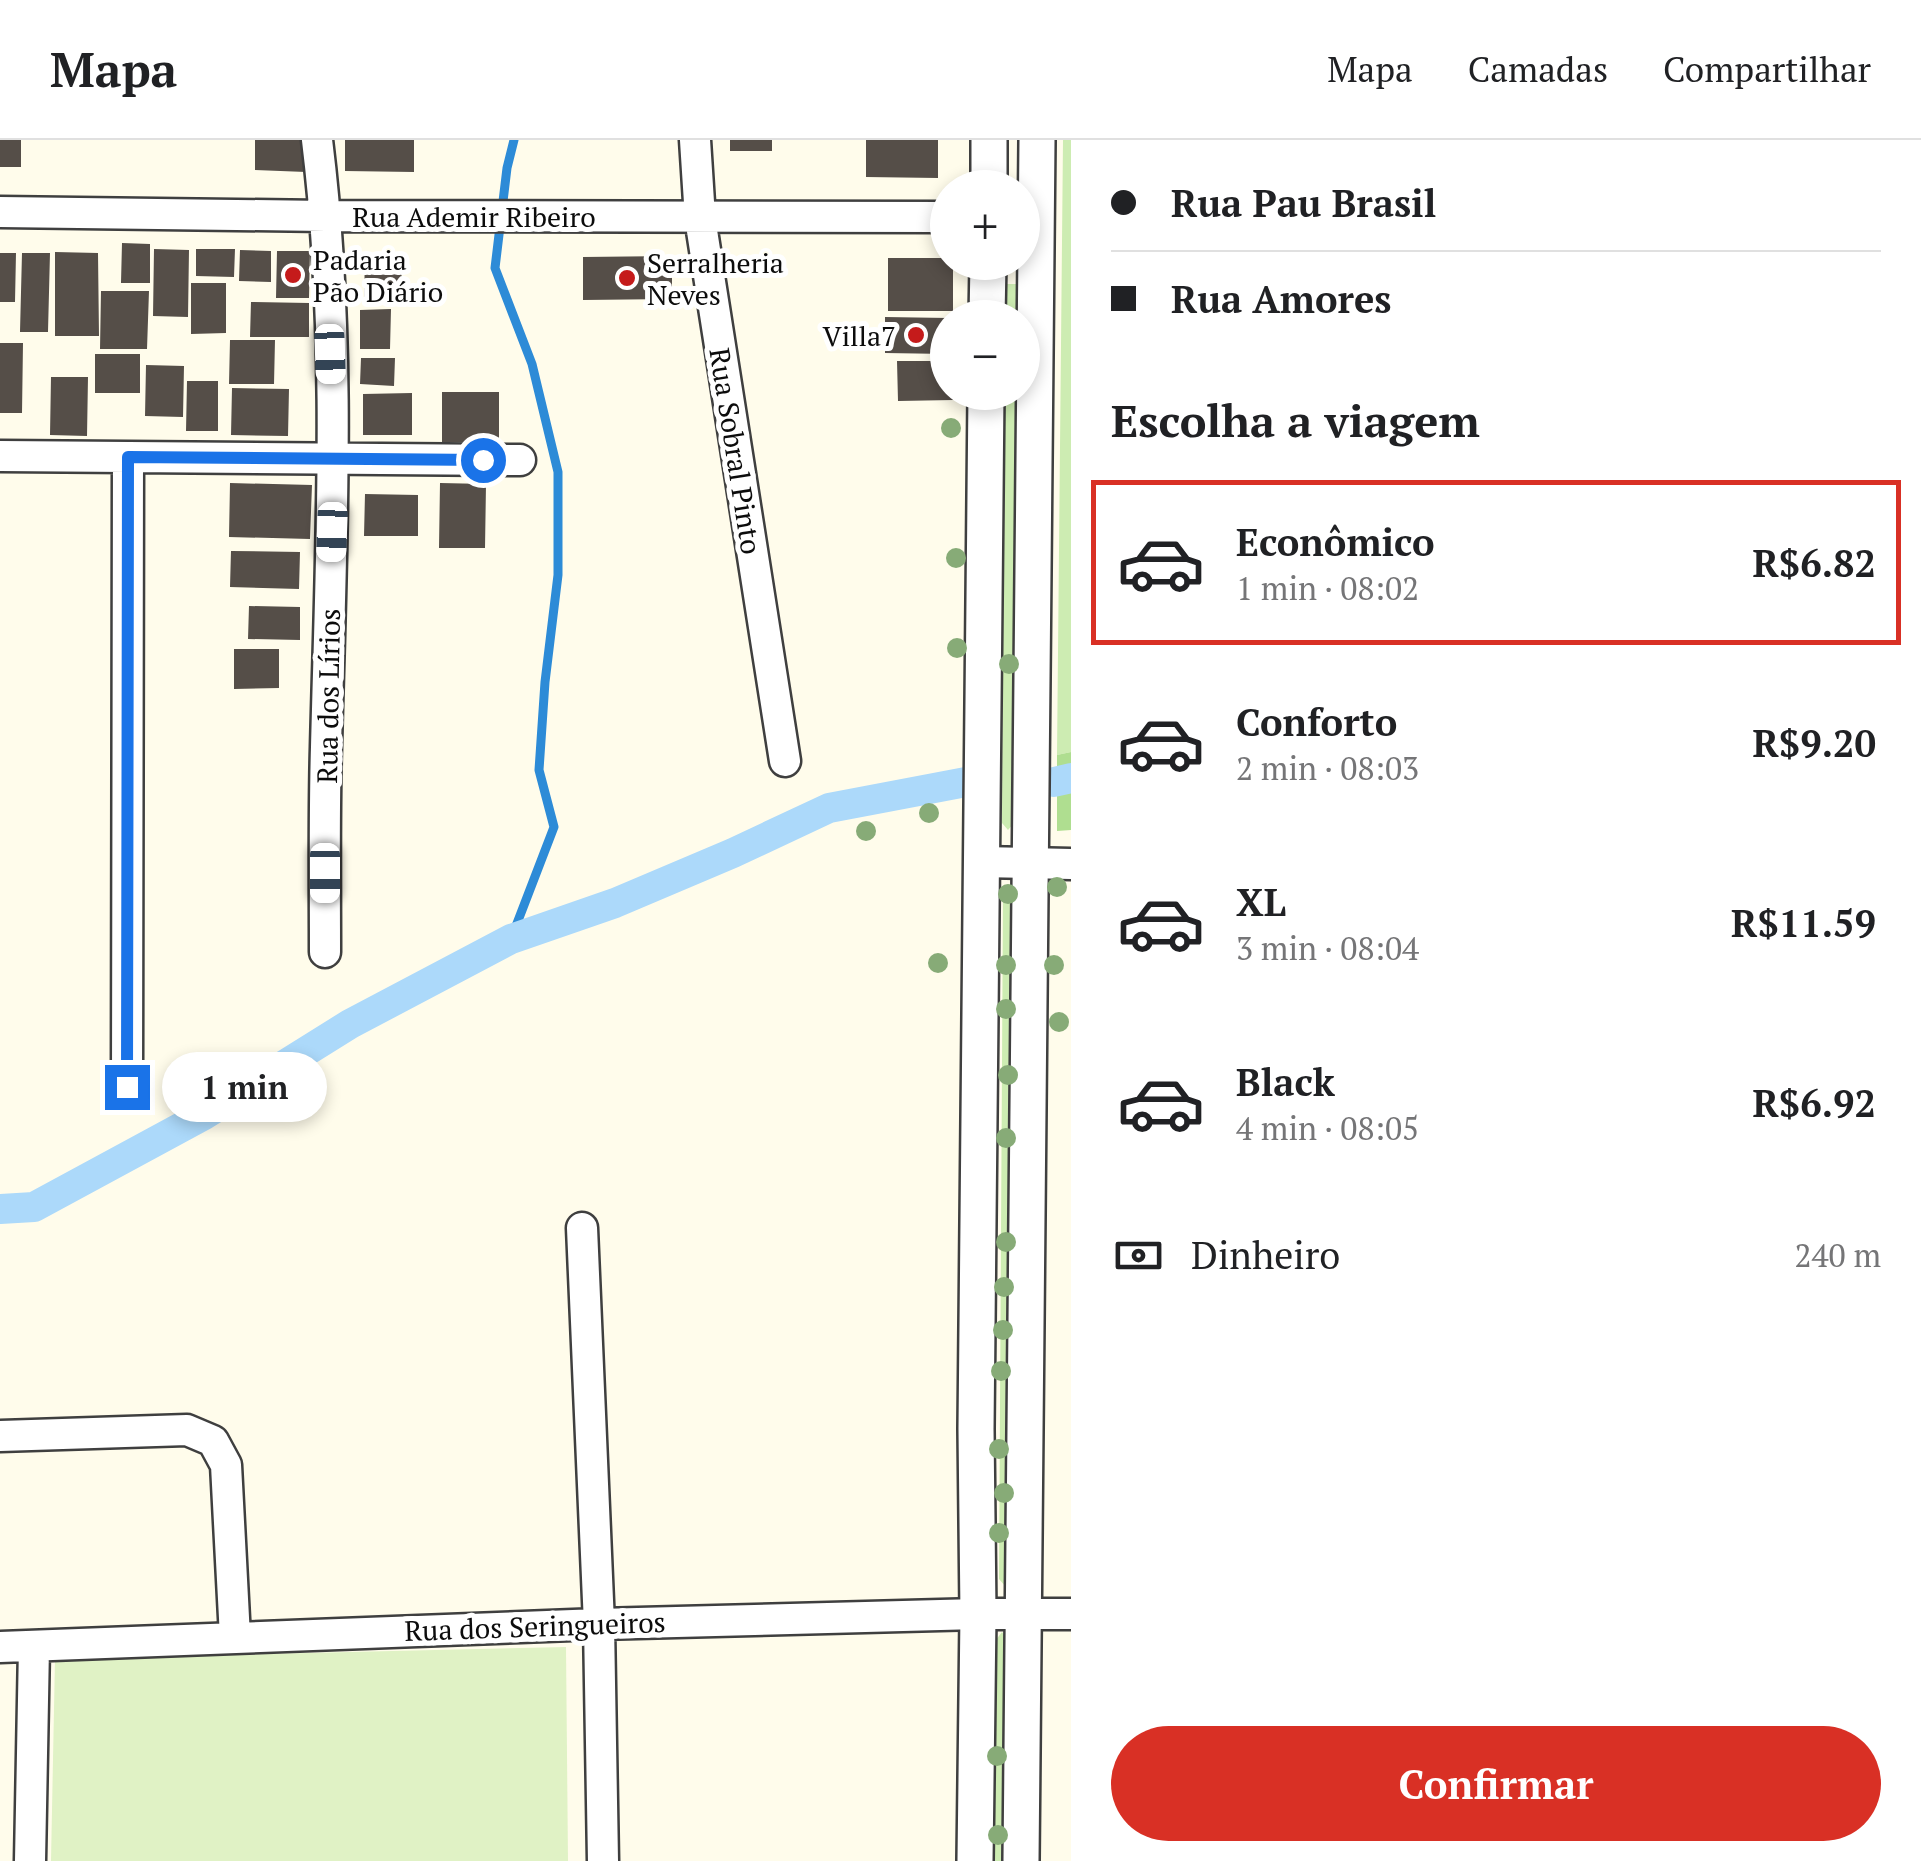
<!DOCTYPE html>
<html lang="pt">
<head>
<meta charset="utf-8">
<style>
  body { margin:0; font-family:"PT Serif",serif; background:#f2f2f2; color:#202124; height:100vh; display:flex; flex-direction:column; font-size:38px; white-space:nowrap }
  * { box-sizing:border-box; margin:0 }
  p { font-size:32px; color:#757577 }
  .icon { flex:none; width:55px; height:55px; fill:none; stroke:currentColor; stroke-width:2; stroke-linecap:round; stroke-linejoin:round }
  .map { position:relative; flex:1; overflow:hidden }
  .drawer { display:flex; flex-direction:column; background:#fff; width:850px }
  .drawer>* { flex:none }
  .banner { display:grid; align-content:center; height:220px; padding:0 40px; background:#fff }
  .fabs { position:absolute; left:930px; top:30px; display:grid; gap:20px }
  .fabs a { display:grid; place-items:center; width:110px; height:110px; border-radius:50%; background:#fff; box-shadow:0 5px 15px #0003; font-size:50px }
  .end { position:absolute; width:45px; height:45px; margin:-22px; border:12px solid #1a73e8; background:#fff; box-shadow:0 0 0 5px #fff }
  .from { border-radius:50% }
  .bubble { position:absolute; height:70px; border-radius:35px; background:#fff; box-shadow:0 5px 15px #0003; font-size:32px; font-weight:700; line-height:70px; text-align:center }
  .car { position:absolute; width:30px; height:60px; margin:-30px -15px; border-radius:12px; box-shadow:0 0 8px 2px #0007; background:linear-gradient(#fff 24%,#345 0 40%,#fff 0 76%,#345 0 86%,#fff 0) }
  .banner b { display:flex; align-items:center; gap:35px; height:95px; font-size:38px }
  .banner b+b { border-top:2px solid #e0e0e0 }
  .banner i { width:25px; height:25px; background:#202124 }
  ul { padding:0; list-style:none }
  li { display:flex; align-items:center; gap:30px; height:165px; margin:0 20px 15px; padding:0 20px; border:5px solid transparent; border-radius:0px }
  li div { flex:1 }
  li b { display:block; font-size:38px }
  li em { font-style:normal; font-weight:700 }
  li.selected { border-color:#d93025 }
  li>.icon { width:90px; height:90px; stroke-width:1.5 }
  h2 { padding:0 40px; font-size:45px; line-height:120px }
  .pay { display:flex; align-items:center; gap:25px; height:110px; padding:0 40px; font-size:38px }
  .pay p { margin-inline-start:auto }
  .button { display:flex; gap:20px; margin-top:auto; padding:20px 40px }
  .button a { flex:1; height:115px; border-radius:60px; background:#d93025; color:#fff; font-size:40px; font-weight:700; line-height:115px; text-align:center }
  header { display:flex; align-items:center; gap:60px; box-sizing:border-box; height:140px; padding:0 50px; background:#fff; border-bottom:2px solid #e0e0e0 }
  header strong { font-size:48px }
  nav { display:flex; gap:55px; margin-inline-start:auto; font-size:35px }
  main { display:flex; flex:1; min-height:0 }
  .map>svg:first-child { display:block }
  .green { fill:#cdecb2 }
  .forest { fill:#afde90 }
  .pitch { fill:#e0f2c5 }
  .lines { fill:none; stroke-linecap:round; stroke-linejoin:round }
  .stream { stroke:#2d8bd7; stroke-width:9 }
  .canal { stroke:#acd9fa; stroke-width:30 }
  .building { fill:#554e48 }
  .minor-casing { stroke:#3f3f3f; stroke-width:35 }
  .tertiary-casing { stroke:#3f3f3f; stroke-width:40 }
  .minor { stroke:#fff; stroke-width:30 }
  .tertiary { stroke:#fff; stroke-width:35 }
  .tree { fill:#87ab77 }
  .route { stroke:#1a73e8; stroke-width:12 }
  .poi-dot { fill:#c51b1b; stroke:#fff; stroke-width:4 }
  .labels { text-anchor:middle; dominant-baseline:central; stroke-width:10; stroke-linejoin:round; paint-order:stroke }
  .street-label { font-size:28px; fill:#0c0c0c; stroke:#fff }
  .poi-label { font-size:28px; fill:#0c0c0c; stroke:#fff; text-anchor:start }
</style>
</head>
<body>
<header>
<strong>Mapa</strong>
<nav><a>Mapa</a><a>Camadas</a><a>Compartilhar</a></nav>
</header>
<main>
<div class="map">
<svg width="1071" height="1721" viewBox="0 0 1071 1721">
  <rect width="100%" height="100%" fill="#fffceb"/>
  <!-- green -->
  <path class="green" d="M1063,0H1071V612L1057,615Z
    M1003,144H1017L1016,177L1003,178Z
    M1016,252L1014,683L1008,690L1002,683L1003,253Z
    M1009,744L1016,754L1010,1439L1005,1446L999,1439L1003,753Z
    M1002,1492L1009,1501L1005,1721H992L995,1501Z"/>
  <!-- forest -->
  <path class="forest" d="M1071,612V690L1057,691V615Z"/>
  <!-- pitch -->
  <path class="pitch" d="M566,1507L568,1721H51L55,1519Z"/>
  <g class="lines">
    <!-- stream -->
    <path class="stream" d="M511,799L554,687L539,630L545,542L558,435V332L532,224L495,128L507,28L514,0"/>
    <!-- canal -->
    <path class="canal" d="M1054,642L1071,638
      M0,1069L34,1067L204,975L350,884L511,799L615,763L733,713L829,668L966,642"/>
  </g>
  <!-- building -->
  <path class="building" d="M0,0H21V27H0Z
    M255,0H301L306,32L255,30Z
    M345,0H414V32L345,31Z
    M730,0H772V11H730Z
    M866,0H938V38L866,37Z
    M122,103L150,104V143H121Z
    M154,109L189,110L188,177L153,176Z
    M196,109H235L234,137L196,136Z
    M240,110L271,111V142L239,141Z
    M277,111H310L309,158H276Z
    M55,112L98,113L99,196H55Z
    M0,113H16L15,162H0Z
    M22,113H50L48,192H20Z
    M672,116V159L583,160V117Z
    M365,118L402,119L401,158L364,157Z
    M888,118H948V122H953V171H888Z
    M191,143H226V193L191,194Z
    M101,151H149L147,209H100Z
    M251,162L309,163V197H250Z
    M391,169L390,209H360V170Z
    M885,177L948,178V214L885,213Z
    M230,200H275L274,244H229Z
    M0,203H23L22,273H0Z
    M95,214H140V253H95Z
    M361,218H395L394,246L360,244Z
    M897,221H948V252H952L953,260L898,261Z
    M146,225L184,226L183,277L145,276Z
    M51,237H88L87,296L50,295Z
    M187,241H218V291H186Z
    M232,248L289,249L288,296L231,295Z
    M442,252H499V302H442Z
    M412,253V295H363V254Z
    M230,343L312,345L310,399L229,397Z
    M440,343L486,344L485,408H439Z
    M365,354L418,355V396H364Z
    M231,411L300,412L299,449L230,447Z
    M249,466L300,467V500L248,499Z
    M234,509H279V548L234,549Z"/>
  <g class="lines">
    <defs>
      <path id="minor" d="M317,0C342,201 331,405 326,607C324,675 325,744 325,812
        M695,0L700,78L785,621
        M0,72L326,76L948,77
        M0,316L520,320
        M981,722L1071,724
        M127,947L128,317
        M582,1088L599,1484L603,1721
        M0,1296L187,1290L213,1301L226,1325L235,1497
        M0,1507L599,1484L978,1474H1071
        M30,1721L34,1506"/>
      <path id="tertiary" d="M989,48V0
        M987,178L988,122
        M975,1721L978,1474L976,1289L986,252
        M1021,1721L1037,0"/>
    </defs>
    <!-- minor casing -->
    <use href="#minor" class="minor-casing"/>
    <!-- tertiary casing -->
    <use href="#tertiary" class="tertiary-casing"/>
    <!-- minor -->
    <use href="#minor" class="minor"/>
    <!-- tertiary -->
    <use href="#tertiary" class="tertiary"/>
  </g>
  <!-- trees -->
  <g class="tree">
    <circle cx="951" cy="288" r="10"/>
    <circle cx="956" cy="418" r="10"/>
    <circle cx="957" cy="508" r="10"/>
    <circle cx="1009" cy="524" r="10"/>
    <circle cx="929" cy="673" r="10"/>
    <circle cx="866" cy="691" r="10"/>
    <circle cx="1057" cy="747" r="10"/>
    <circle cx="1008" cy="754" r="10"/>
    <circle cx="938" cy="823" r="10"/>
    <circle cx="1006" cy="825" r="10"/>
    <circle cx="1054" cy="825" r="10"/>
    <circle cx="1006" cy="869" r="10"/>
    <circle cx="1059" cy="882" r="10"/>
    <circle cx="1008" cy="935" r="10"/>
    <circle cx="1006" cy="998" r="10"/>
    <circle cx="1006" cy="1102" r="10"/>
    <circle cx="1004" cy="1147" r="10"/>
    <circle cx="1003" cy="1190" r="10"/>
    <circle cx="1001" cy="1231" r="10"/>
    <circle cx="999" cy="1309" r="10"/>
    <circle cx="1004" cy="1353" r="10"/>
    <circle cx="999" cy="1393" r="10"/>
    <circle cx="997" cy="1616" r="10"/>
    <circle cx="998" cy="1695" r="10"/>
  </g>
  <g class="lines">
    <!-- route -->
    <path class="route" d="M127,947L128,317L483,320"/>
  </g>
  <!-- markers -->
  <g class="poi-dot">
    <circle cx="293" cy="135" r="10"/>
    <circle cx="627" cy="138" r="10"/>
    <circle cx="916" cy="195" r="10"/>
  </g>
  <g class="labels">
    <!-- street labels -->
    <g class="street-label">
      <text x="474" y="76">Rua Ademir Ribeiro</text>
      <text transform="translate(736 311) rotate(81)">Rua Sobral Pinto</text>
      <text transform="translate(328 556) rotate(-89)">Rua dos Lírios</text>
      <text transform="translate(535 1486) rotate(-2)">Rua dos Seringueiros</text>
    </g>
    <!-- poi labels -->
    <g class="poi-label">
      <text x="313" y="119">Padaria<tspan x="313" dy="32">Pão Diário</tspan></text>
      <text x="647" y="122">Serralheria<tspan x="647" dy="32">Neves</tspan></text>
      <text x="896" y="195" text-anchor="end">Villa7</text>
    </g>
  </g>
</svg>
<div class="fabs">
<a>+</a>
<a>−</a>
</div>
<i class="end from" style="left:483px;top:320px"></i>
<i class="end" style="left:127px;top:947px"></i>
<div class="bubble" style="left:162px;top:912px;width:165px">1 min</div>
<i class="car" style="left:330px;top:214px;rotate:178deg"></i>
<i class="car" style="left:332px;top:392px;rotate:182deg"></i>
<i class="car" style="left:325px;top:733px;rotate:180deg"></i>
</div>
<section class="drawer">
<div class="banner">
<b><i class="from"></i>Rua Pau Brasil</b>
<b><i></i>Rua Amores</b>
</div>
<h2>Escolha a viagem</h2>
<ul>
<li class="selected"><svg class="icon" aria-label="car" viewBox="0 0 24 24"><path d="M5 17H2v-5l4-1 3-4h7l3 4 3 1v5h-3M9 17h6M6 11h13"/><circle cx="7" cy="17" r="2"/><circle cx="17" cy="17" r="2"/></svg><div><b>Econômico</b><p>1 min · 08:02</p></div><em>R$6.82</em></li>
<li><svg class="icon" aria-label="car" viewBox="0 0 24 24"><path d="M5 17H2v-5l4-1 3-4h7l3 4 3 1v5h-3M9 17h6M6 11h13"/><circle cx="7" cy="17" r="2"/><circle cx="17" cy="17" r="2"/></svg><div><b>Conforto</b><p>2 min · 08:03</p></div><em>R$9.20</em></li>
<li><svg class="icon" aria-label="car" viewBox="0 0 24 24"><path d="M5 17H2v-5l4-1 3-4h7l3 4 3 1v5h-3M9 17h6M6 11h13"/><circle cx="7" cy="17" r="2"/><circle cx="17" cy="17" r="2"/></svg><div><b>XL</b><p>3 min · 08:04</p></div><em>R$11.59</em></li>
<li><svg class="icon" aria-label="car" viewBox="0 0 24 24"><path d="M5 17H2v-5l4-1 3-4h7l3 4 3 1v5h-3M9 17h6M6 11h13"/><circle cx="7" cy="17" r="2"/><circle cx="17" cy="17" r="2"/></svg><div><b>Black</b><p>4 min · 08:05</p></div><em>R$6.92</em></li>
</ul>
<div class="pay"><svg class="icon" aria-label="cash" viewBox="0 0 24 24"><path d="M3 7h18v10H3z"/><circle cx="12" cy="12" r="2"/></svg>Dinheiro<p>240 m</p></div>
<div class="button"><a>Confirmar</a></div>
</section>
</main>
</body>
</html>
